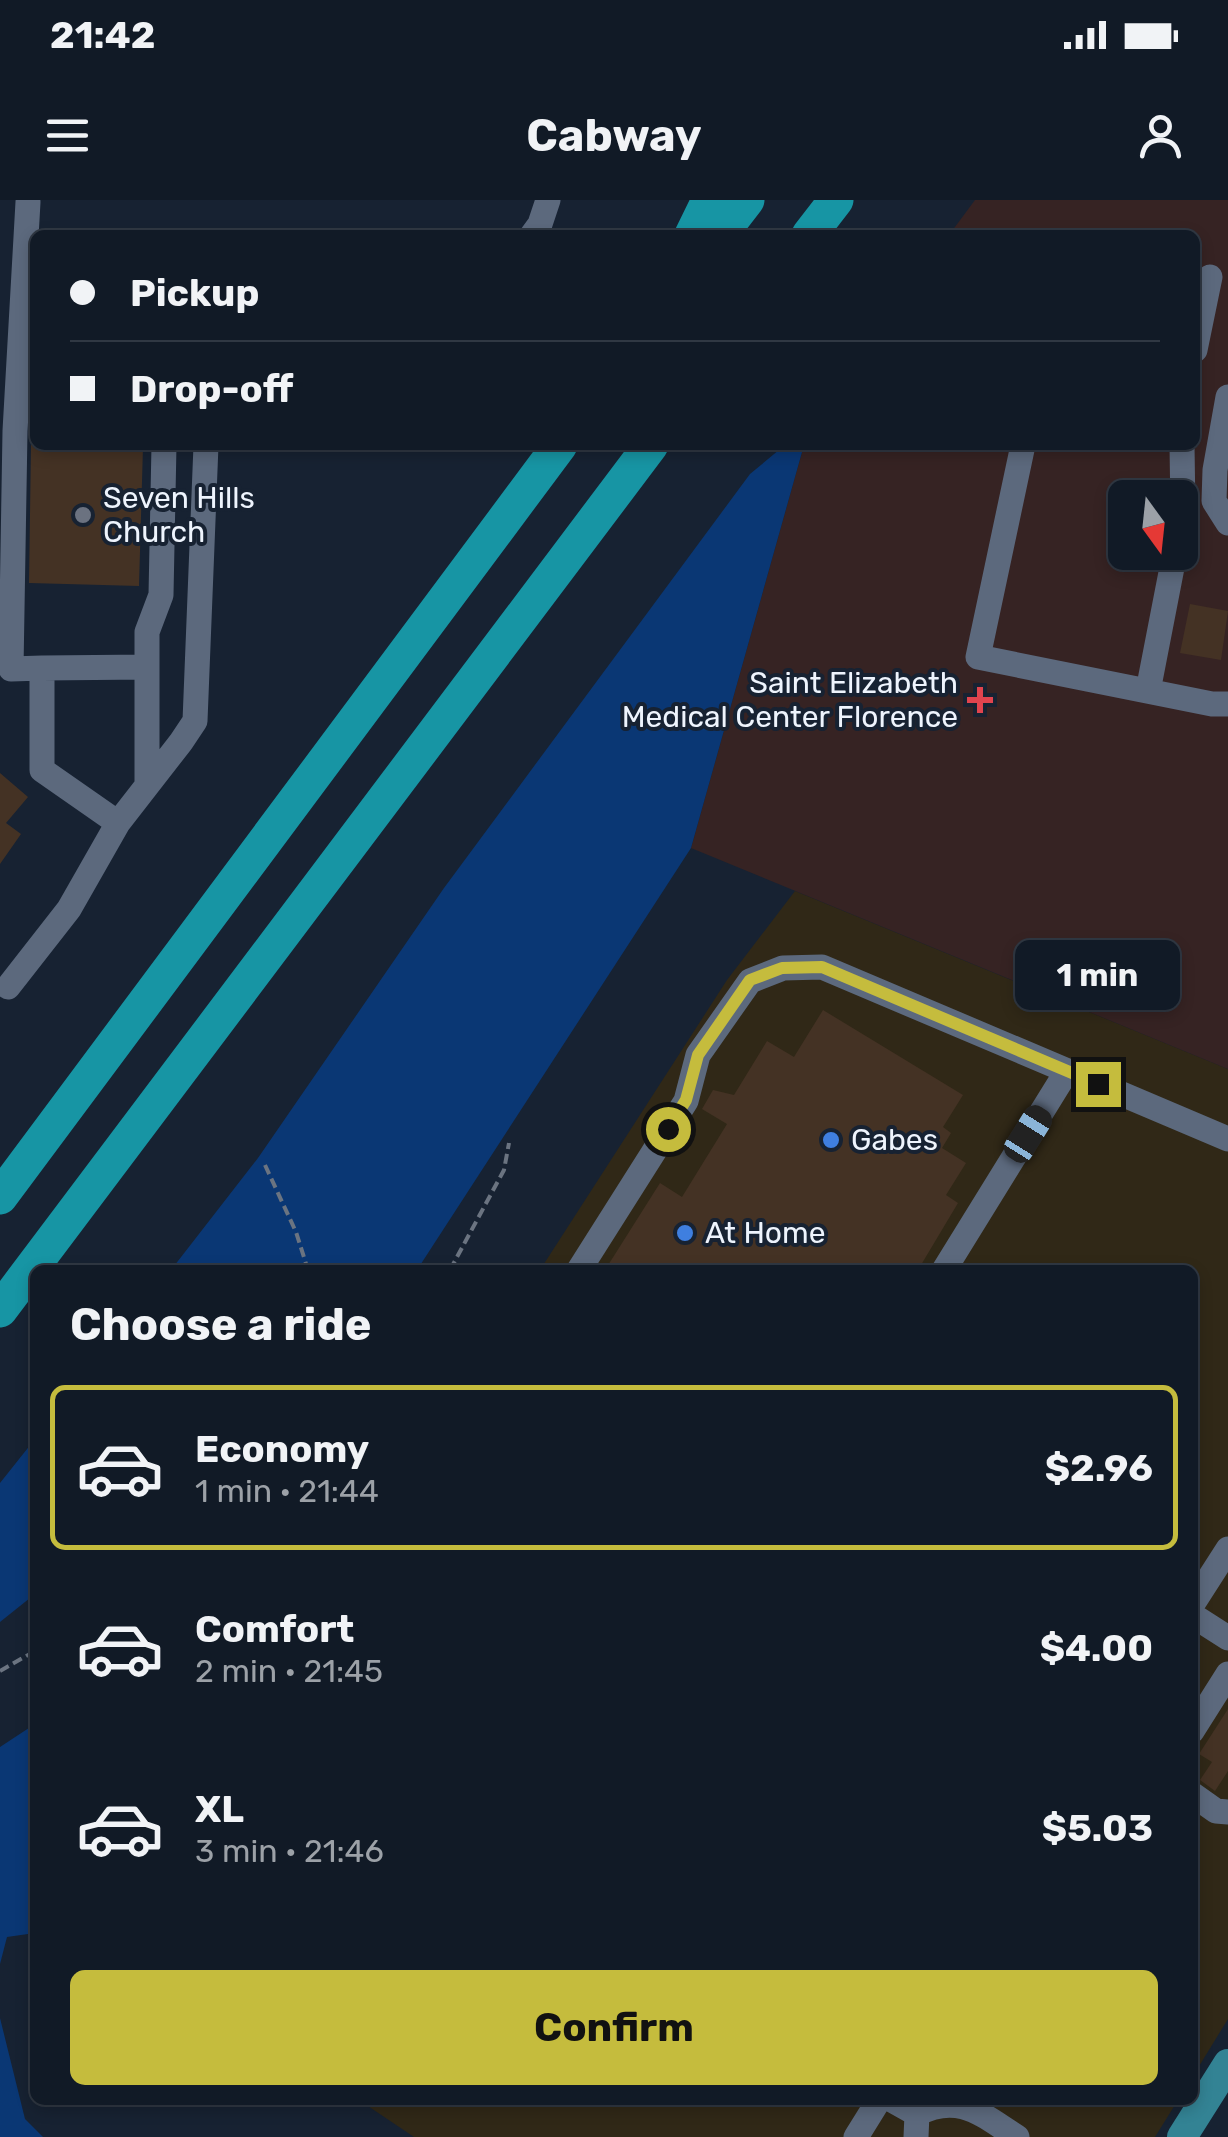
<!DOCTYPE html>
<html lang="en">
<head>
<meta charset="utf-8">
<style>
  body { margin:0; font-family:Rubik,sans-serif; background:#1a232e; color:#f1f3f6; height:100vh; display:flex; flex-direction:column; font-size:38px; white-space:nowrap }
  * { box-sizing:border-box; margin:0 }
  p { font-size:32px; color:#9ca1a7 }
  .icon { flex:none; width:55px; height:55px; fill:none; stroke:currentColor; stroke-width:2; stroke-linecap:round; stroke-linejoin:round }
  .map { position:relative; flex:1; overflow:hidden }
  .drawer { position:absolute; left:30px; top:1065px; width:1168px; height:840px; display:flex; flex-direction:column; background:#111a26; border-radius:15px; box-shadow:0 5px 15px #0003,0 0 0 2px #303843 }
  .drawer>* { flex:none }
  .banner { position:absolute; left:30px; top:30px; width:1170px; height:220px; border-radius:15px; box-shadow:0 5px 15px #0003,0 0 0 2px #303843; display:grid; align-content:center; height:220px; padding:0 40px; background:#111a26 }
  .needle { width:65px; rotate:165deg }
  .buttons { position:absolute; left:1108px; top:280px; display:grid; gap:20px }
  .buttons a { display:grid; place-items:center; width:90px; height:90px; border-radius:15px; background:#111a26; box-shadow:0 5px 15px #0003,0 0 0 2px #303843; font-size:50px }
  .end { position:absolute; width:45px; height:45px; margin:-22px; border:12px solid #c5bc3d; background:#111; box-shadow:0 0 0 5px #111 }
  .from { border-radius:50% }
  .bubble { position:absolute; height:70px; border-radius:15px; background:#111a26; box-shadow:0 5px 15px #0003,0 0 0 2px #303843; font-size:32px; font-weight:700; line-height:70px; text-align:center }
  .car { position:absolute; width:30px; height:60px; margin:-30px -15px; border-radius:12px; box-shadow:0 0 8px 2px #0007; background:linear-gradient(#222 24%,#8ab4d8 0 40%,#222 0 76%,#8ab4d8 0 86%,#222 0) }
  .banner b { display:flex; align-items:center; gap:35px; height:95px; font-size:38px }
  .banner b+b { border-top:2px solid #303843 }
  .banner i { width:25px; height:25px; background:#f1f3f6 }
  ul { padding:0; list-style:none }
  li { display:flex; align-items:center; gap:30px; height:165px; margin:0 20px 15px; padding:0 20px; border:5px solid transparent; border-radius:15px }
  li div { flex:1 }
  li b { display:block; font-size:38px }
  li em { font-style:normal; font-weight:700 }
  li.on { border-color:#c5bc3d }
  li>.icon { width:90px; height:90px; stroke-width:1.5 }
  h2 { padding:0 40px; font-size:45px; line-height:120px }
  .button { display:flex; gap:20px; margin-top:auto; padding:20px 40px }
  .button a { flex:1; height:115px; border-radius:15px; background:#c5bc3d; color:#111; font-size:40px; font-weight:700; line-height:115px; text-align:center }
  .status { display:flex; justify-content:space-between; align-items:center; height:70px; padding:0 50px; background:#111a26; direction:ltr }
  .status svg { height:28px; fill:currentColor }
  header { display:flex; justify-content:space-between; align-items:center; height:130px; padding:0 40px; background:#111a26; font-size:45px; font-weight:700 }
  .map>svg:first-child { display:block }
  .commercial { fill:#302817 }
  .medical { fill:#362323; fill-rule:evenodd }
  .green { fill:#0a3774 }
  .building { fill:#443224 }
  .lines { fill:none; stroke-linecap:round; stroke-linejoin:round }
  .path { stroke:#6b7481; stroke-width:4; stroke-dasharray:10 5; stroke-linecap:butt }
  .minor { stroke:#5c697d; stroke-width:25 }
  .major { stroke:#338394; stroke-width:30 }
  .highway { stroke:#1795a4; stroke-width:35 }
  .route { stroke:#c5bc3d; stroke-width:12 }
  .worship-dot { fill:#6b7280; stroke:#172232; stroke-width:4 }
  .health-dot { fill:#e0444e; stroke:#172232; stroke-width:4 }
  .shop-dot { fill:#3f7fe0; stroke:#172232; stroke-width:4 }
  .labels { text-anchor:middle; dominant-baseline:central; stroke-width:8; stroke-linejoin:round; paint-order:stroke }
  .poi-label { font-size:30px; fill:#eef4fd; stroke:#172232; text-anchor:start }
</style>
</head>
<body>
<div class="status"><b>21:42</b><svg viewBox="0 0 49 12"><path d="M0 12V9h3v3zM5 12V6h3v6zM10 12V3h3v9zM15 12V0h3v12zM26 1h20v11H26zM47 4h2v5h-2z"/></svg></div>
<header><svg class="icon" aria-label="menu" viewBox="0 0 24 24"><path d="M4 6h16M4 12h16M4 18h16"/></svg>Cabway<svg class="icon" aria-label="person" viewBox="0 0 24 24"><circle cx="12" cy="8" r="4"/><path d="M4 21q1-7 8-7t8 7"/></svg></header>
<div class="map">
<svg width="1228" height="1937" viewBox="0 0 1228 1937">
  <rect width="100%" height="100%" fill="#172232"/>
  <!-- commercial -->
  <path class="commercial" d="M795,691L1228,869V1819L1193,1876L1192,1070H540L727,780Z
    M359,1900H1178L1155,1937H414Z"/>
  <!-- medical -->
  <path class="medical" d="M975,0H1228V869L691,648L804,245H1195V35H949ZM1125,298H1180V352H1125Z"/>
  <!-- green -->
  <path class="green" d="M785,245H804L691,648L417,1070H171L258,958L444,688L750,274Z
    M35,1239V1394L0,1422V1283Z
    M35,1524V1733L7,1737L0,1764V1547Z
    M0,1818L25,1919L43,1937H0Z"/>
  <!-- building -->
  <path class="building" d="M31,245H121L143,247L139,386L29,383Z
    M1190,404L1228,411L1221,460L1180,453Z
    M0,573L28,597L6,623L21,634L0,664Z
    M823,810L963,895L943,927L951,933L942,948L966,963L946,995L958,1003L918,1070H605L660,983L682,997L727,924L702,909L713,890L734,895L767,841L794,857Z
    M1228,1509V1571L1215,1591L1200,1580L1212,1562L1199,1554Z"/>
  <g class="lines">
    <!-- path -->
    <path class="path" d="M265,965L296,1032L308,1070
      M450,1070L504,970L509,943
      M0,1471L35,1451"/>
    <!-- minor -->
    <path class="minor" d="M28,2L15,231L11,469L42,468V570L118,623
      M532,35L540,24L548,0
      M1195,150L1210,77
      M1228,197L1215,270L1214,301L1228,323
      M1023,245L978,457L1212,504H1228
      M1180,326L1183,312L1182,245
      M42,468L147,467
      M1148,491L1175,352
      M147,585V432L161,395L164,245
      M8,787L69,709L118,623L181,542L195,521L206,245
      M579,1070L686,901L698,855L750,781L783,768L822,767L1228,939
      M944,1070L1067,871
      M1192,1405L1228,1349
      M1192,1415L1228,1438
      M1192,1531L1228,1474
      M1192,1594L1216,1611L1228,1612
      M892,1900L917,1914L916,1937
      M917,1914C959,1892 982,1915 1017,1937
      M856,1937L879,1900"/>
    <!-- major -->
    <path class="major" d="M1182,1937L1228,1864"/>
    <!-- highway -->
    <path class="highway" d="M692,35L709,0
      M720,35L747,0
      M809,35L836,0
      M0,997L560,245
      M0,1110L651,245"/>
  </g>
  <g class="lines">
    <!-- route -->
    <path class="route" d="M668,929L686,900L698,855L750,780L782,768L822,767L1098,884"/>
  </g>
  <!-- markers -->
  <circle class="worship-dot" cx="83" cy="315" r="10"/>
  <path class="health-dot" d="M975 485h10v10h10v10h-10v10h-10v-10h-10v-10h10z"/>
  <g class="shop-dot">
    <circle cx="831" cy="940" r="10"/>
    <circle cx="685" cy="1033" r="10"/>
  </g>
  <g class="labels">
    <!-- poi labels -->
    <g class="poi-label">
      <text x="103" y="298">Seven Hills<tspan x="103" dy="34">Church</tspan></text>
      <text x="958" y="483" text-anchor="end">Saint Elizabeth<tspan x="958" dy="34">Medical Center Florence</tspan></text>
      <text x="851" y="940">Gabes</text>
      <text x="705" y="1033">At Home</text>
    </g>
  </g>
</svg>
<div class="buttons">
<a><svg class="needle" viewBox="-14 -14 28 28"><path d="M0-13l5 13h-10z" fill="#e53935"/><path d="M0 13l5-13h-10z" fill="#9ca1a7"/></svg></a>
</div>
<i class="end from" style="left:668px;top:929px"></i>
<i class="end" style="left:1098px;top:884px"></i>
<div class="bubble" style="left:1015px;top:740px;width:165px">1 min</div>
<i class="car" style="left:1028px;top:934px;rotate:32deg"></i>
<div class="banner">
<b><i class="from"></i>Pickup</b>
<b><i></i>Drop-off</b>
</div>
<section class="drawer">
<h2>Choose a ride</h2>
<ul>
<li class="on"><svg class="icon" aria-label="car" viewBox="0 0 24 24"><path d="M5 17H2v-5l4-1 3-4h7l3 4 3 1v5h-3M9 17h6M6 11h13"/><circle cx="7" cy="17" r="2"/><circle cx="17" cy="17" r="2"/></svg><div><b>Economy</b><p>1 min · 21:44</p></div><em>$2.96</em></li>
<li><svg class="icon" aria-label="car" viewBox="0 0 24 24"><path d="M5 17H2v-5l4-1 3-4h7l3 4 3 1v5h-3M9 17h6M6 11h13"/><circle cx="7" cy="17" r="2"/><circle cx="17" cy="17" r="2"/></svg><div><b>Comfort</b><p>2 min · 21:45</p></div><em>$4.00</em></li>
<li><svg class="icon" aria-label="car" viewBox="0 0 24 24"><path d="M5 17H2v-5l4-1 3-4h7l3 4 3 1v5h-3M9 17h6M6 11h13"/><circle cx="7" cy="17" r="2"/><circle cx="17" cy="17" r="2"/></svg><div><b>XL</b><p>3 min · 21:46</p></div><em>$5.03</em></li>
</ul>
<div class="button"><a>Confirm</a></div>
</section>
</div>
</body>
</html>
